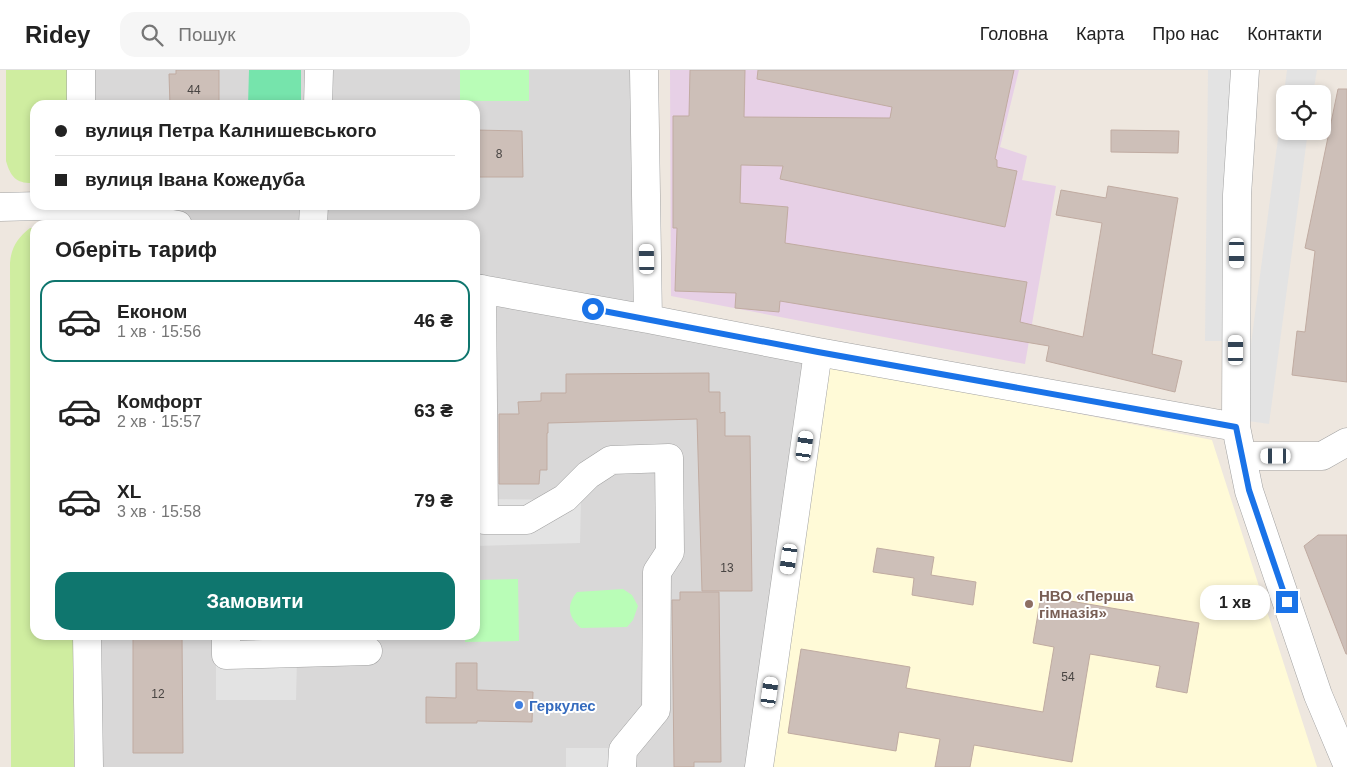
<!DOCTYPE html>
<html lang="uk">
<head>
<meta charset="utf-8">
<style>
  body { margin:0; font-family:Helvetica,sans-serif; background:#f6f6f6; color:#222; height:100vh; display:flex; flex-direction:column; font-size:19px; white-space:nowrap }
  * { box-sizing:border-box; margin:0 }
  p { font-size:16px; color:#767676 }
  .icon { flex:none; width:28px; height:28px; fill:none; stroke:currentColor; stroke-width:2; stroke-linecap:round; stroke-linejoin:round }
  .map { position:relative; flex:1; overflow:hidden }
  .side { position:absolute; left:30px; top:150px; width:450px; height:420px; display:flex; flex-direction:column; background:#fff; border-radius:15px; box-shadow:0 2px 8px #0003 }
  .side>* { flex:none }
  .guide { position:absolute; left:30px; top:30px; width:450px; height:110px; border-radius:15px; box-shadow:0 2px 8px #0003; display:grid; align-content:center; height:110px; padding:0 25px; background:#fff }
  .controls { position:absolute; left:1276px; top:15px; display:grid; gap:10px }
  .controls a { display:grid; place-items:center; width:55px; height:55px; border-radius:10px; background:#fff; box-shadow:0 2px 8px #0003; font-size:25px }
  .end { position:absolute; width:22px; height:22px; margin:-11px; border:6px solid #1a73e8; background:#fff; box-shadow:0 0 0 2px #fff }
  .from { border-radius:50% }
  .bubble { position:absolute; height:35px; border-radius:15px; background:#fff; box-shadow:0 2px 8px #0003; font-size:16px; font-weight:700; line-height:35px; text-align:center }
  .car { position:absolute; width:15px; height:30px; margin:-15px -8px; border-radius:6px; box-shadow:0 0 4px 1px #0007; background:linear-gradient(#fff 24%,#345 0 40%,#fff 0 76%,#345 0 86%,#fff 0) }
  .guide b { display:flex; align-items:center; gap:18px; height:48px; font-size:19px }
  .guide b+b { border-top:1px solid #e0e0e0 }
  .guide i { width:12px; height:12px; background:#222 }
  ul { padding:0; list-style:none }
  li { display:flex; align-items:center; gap:15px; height:82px; margin:0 10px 8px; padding:0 15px; border:2px solid transparent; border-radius:15px }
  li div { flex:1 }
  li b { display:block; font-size:19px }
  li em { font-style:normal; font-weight:700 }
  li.selected { border-color:#0f766e }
  li>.icon { width:45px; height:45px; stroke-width:1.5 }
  h2 { padding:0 25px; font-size:22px; line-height:60px }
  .action { display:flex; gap:10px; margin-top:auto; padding:10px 25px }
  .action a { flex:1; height:58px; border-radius:15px; background:#0f766e; color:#fff; font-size:20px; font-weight:700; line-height:58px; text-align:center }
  header { display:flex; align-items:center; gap:30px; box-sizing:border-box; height:70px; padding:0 25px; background:#fff; border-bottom:1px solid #e0e0e0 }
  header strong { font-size:24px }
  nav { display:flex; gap:28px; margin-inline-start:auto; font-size:18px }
  .search { width:350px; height:45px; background:#f6f6f6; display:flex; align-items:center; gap:12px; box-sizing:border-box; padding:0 18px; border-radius:15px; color:#767676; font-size:19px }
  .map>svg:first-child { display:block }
  .residential { fill:#d9d8d8 }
  .industrial { fill:#e7d0e6 }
  .education { fill:#fffad7 }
  .grass { fill:#cfeda0 }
  .park { fill:#b9fdb7 }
  .pitch { fill:#76e4ac }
  .parking { fill:#e3e3e3 }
  .building { fill:#cdbfb8; stroke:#c0aba1 }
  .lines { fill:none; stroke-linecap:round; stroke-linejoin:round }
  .minor-casing { stroke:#a2a2a2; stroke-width:29 }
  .minor { stroke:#fff; stroke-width:28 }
  .route { stroke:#1a73e8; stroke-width:6 }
  .education-dot { fill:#8d6e63; stroke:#fff; stroke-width:2 }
  .shop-dot { fill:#3f7fe0; stroke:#fff; stroke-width:2 }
  .labels { text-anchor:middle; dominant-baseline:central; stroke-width:4; stroke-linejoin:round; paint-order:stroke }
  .number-label { font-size:12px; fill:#484442 }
  .education-label { font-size:15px; font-weight:bold; fill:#785e54; stroke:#fff; text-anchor:start }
  .shop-label { font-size:15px; font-weight:bold; fill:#366cbe; stroke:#fff; text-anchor:start }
</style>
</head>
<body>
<header>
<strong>Ridey</strong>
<div class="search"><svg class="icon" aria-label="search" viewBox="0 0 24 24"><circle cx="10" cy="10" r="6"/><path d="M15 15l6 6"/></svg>Пошук</div>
<nav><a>Головна</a><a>Карта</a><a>Про нас</a><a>Контакти</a></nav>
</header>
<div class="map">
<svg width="1347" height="697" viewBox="0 0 1347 697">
  <rect width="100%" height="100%" fill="#eee7df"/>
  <!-- residential -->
  <path class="residential" d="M81,0H647L648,249L829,295L768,697H89L87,565H475V155H81V135H475V35H81Z"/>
  <!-- industrial -->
  <path class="industrial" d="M670,0H1019L1000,77L1027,86L1022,110L1056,116L1025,294L671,226Z"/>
  <!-- education -->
  <path class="education" d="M829,295L1212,370L1317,697H768Z"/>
  <!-- grass -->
  <path class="grass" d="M6,0H69V35H35V113C17,114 11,108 6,91Z
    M30,158H35V565H73L74,697H11L10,193C11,178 18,167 30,158Z"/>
  <!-- park -->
  <path class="park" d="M460,0H529V31H460Z
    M518,509L519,571L465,572V565H475V510Z
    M623,519L632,525L638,536L633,550L627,557L581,558C568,547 566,535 577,522Z"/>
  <!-- pitch -->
  <path class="pitch" d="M249,0H301V35H248Z"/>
  <!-- parking -->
  <path class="parking" d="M1208,0H1231L1227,271H1205Z
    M1287,0H1317L1313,24H1285V61H1308L1269,354L1241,350Z
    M475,429L581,430L580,473L475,476Z
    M216,588H297L296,630H216Z
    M566,678H633V697H566Z"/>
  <!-- building -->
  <path class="building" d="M176,0H219V35H170L169,4H176Z
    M690,0H745L744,47L890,48L892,37L757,9L758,0H1014L995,89L997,90V97L1017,101L1005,157L780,109L783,96L741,95L740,133L788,137L785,173L1027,212L1020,252L1083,267L1102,153L1056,145L1061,120L1106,128L1108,116L1178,128L1152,284L1182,291L1175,322L1046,291L1049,276L780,231L779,242L735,238L736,223L675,221L677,158H673V46H689Z
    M1338,19H1347V312L1292,305L1297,261L1305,262L1315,181L1305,178Z
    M475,60L522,61L523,107H475Z
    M1111,60L1179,61L1178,83L1111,82Z
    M709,303V322H720V343L725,342V366H750L752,521H702L697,349L548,353V363H547V400H540L539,414H499V344H519L518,332L541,331V323H566V304Z
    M1318,465H1347V584H1346L1304,476Z
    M877,478L934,487L931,505L976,512L973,535L912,525L914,508L873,502Z
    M680,522H719L721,692H694V697H674L672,530H680Z
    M1041,526L1199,553L1187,623L1156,617L1160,596L1090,584L1072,692L974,675L970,697H935L940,669L899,662L896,681L788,663L801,579L910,597L906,618L1043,642L1054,577L1033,573Z
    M133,565H182L183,683H133Z
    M456,593H477V620L533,622L532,652L477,651V653H426V627L456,628Z"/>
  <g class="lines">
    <defs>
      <path id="minor" d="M644,0L648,249
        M1245,0L1237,125L1236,357L1249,421L1318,625L1347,694
        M81,35V0
        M318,35L319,0
        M0,137L39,136L81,138L178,155
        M313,155L314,135
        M475,218L648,249L818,282L1236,357
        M482,219L484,450H527L565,428L588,405L611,390L669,388L670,482L657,502L656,640L623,680L622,697
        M1242,386H1322L1347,372
        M87,565L89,697
        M226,565V585L368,581
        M759,697L818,282"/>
    </defs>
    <!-- minor casing -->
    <use href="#minor" class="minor-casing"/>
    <!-- minor -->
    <use href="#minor" class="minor"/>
  </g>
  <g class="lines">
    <!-- route -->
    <path class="route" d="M593,239L818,282L1236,357L1249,420L1287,532"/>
  </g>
  <!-- markers -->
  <circle class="education-dot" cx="1029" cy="534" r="5"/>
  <circle class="shop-dot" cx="519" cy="635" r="5"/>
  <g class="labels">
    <!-- number labels -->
    <g class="number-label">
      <text x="194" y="20">44</text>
      <text x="499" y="84">8</text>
      <text x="727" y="498">13</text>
      <text x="1068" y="607">54</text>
      <text x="158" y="624">12</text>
    </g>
    <!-- education labels -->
    <g class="education-label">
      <text x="1039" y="525">НВО «Перша<tspan x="1039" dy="17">гімназія»</tspan></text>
    </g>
    <!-- shop labels -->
    <g class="shop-label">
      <text x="529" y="635">Геркулес</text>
    </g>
  </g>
</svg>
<div class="controls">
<a><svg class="icon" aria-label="locate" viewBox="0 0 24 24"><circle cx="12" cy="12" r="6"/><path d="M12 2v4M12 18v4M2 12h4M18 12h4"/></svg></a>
</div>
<i class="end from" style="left:593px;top:239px"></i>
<i class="end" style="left:1287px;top:532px"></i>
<div class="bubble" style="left:1200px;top:515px;width:70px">1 хв</div>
<i class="car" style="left:1237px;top:183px;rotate:180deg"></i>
<i class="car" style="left:647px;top:189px;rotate:359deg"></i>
<i class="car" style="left:1236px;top:280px;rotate:0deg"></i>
<i class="car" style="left:805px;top:376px;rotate:8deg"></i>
<i class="car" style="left:1276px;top:386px;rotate:270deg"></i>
<i class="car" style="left:789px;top:489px;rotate:188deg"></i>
<i class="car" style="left:770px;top:622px;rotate:8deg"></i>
<div class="guide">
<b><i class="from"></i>вулиця Петра Калнишевського</b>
<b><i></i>вулиця Івана Кожедуба</b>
</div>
<section class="side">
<h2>Оберіть тариф</h2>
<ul>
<li class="selected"><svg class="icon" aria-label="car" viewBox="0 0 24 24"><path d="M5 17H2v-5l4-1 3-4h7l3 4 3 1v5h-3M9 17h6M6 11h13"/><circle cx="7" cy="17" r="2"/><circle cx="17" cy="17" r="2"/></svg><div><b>Економ</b><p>1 хв · 15:56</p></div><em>46 ₴</em></li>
<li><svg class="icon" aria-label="car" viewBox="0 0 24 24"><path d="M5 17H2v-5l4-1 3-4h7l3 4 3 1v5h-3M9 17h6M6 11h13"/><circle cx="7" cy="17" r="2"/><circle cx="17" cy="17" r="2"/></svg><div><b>Комфорт</b><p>2 хв · 15:57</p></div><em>63 ₴</em></li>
<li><svg class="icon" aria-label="car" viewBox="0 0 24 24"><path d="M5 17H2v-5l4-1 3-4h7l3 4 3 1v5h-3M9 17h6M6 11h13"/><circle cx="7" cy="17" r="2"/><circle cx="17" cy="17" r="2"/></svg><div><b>XL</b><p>3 хв · 15:58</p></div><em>79 ₴</em></li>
</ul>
<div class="action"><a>Замовити</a></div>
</section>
</div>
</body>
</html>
